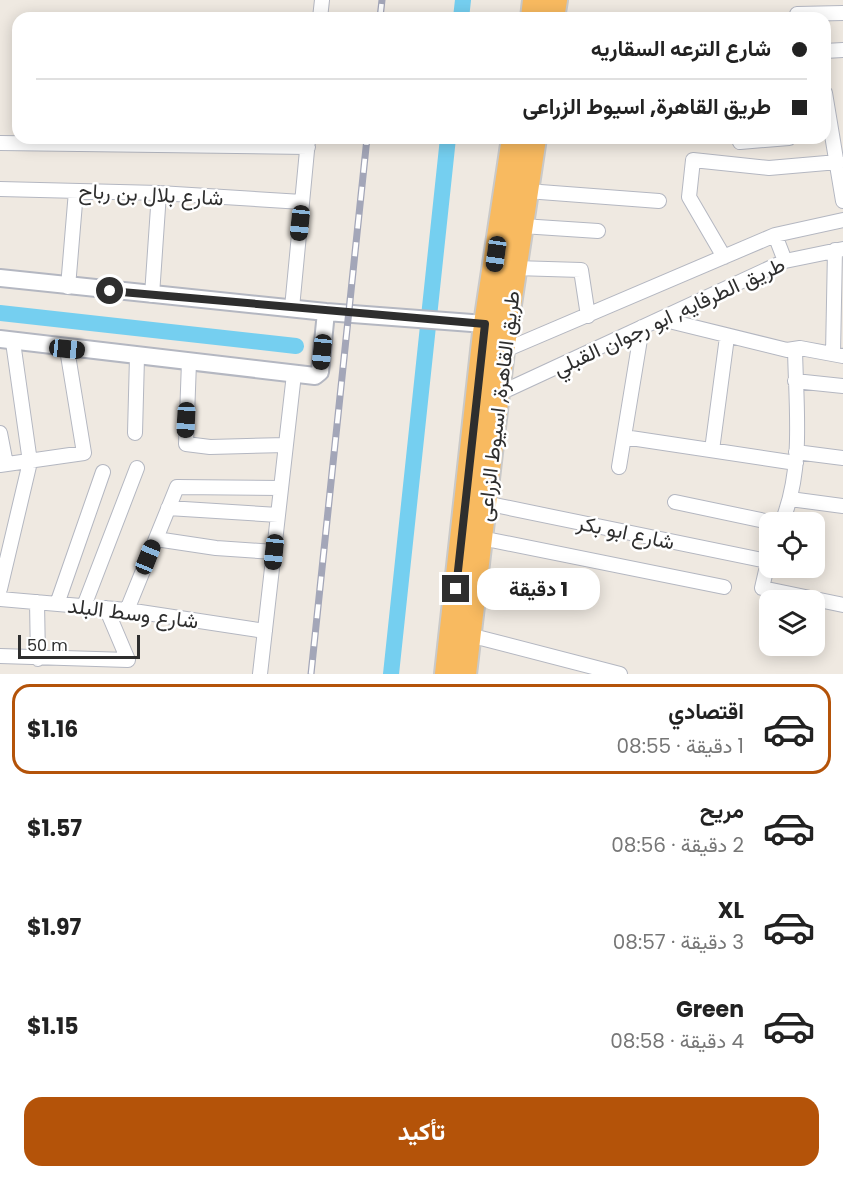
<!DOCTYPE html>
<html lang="ar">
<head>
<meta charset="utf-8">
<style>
  body { margin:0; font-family:Poppins,Vazirmatn,sans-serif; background:#f2f2f2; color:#222; direction:rtl; height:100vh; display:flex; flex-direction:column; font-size:22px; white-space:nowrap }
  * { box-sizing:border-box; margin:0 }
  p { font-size:20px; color:#767676 }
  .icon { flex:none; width:33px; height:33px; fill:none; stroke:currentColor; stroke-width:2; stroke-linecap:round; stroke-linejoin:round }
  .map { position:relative; height:674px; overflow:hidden; direction:ltr }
  .details { display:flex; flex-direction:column; background:#fff; flex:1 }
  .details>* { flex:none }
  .hud { position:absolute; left:12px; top:12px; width:819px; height:132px; border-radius:18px; box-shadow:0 3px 15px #0003; direction:rtl; display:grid; align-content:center; height:132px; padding:0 24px; background:#fff }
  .tools { position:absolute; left:759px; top:512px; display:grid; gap:12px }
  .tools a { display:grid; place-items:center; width:66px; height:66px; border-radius:12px; background:#fff; box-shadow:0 3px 15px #0003; font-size:30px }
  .scale { position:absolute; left:18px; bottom:15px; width:122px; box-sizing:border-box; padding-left:6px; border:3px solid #2e2e2e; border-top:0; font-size:16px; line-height:21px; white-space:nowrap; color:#2e2e2e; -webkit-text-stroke:4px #fff; paint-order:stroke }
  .end { position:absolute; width:27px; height:27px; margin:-14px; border:8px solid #2e2e2e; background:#fff; box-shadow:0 0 0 3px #fff }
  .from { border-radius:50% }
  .bubble { position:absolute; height:42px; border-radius:18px; background:#fff; box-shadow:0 3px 15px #0003; font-size:20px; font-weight:700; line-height:42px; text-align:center; direction:rtl }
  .car { position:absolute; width:18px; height:36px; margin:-18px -9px; border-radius:8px; box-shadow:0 0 4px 2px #0007; background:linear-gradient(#222 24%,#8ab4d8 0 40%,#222 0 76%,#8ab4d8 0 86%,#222 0) }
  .hud b { display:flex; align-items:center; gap:21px; height:57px; font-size:22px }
  .hud b+b { border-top:2px solid #e0e0e0 }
  .hud i { width:15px; height:15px; background:#222 }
  ul { padding:10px 0 0; list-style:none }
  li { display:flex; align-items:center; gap:18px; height:90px; margin:0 12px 9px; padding:0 12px; border:3px solid transparent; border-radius:18px }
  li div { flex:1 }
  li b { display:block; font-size:22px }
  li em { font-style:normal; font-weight:700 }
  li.selected { border-color:#b45309 }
  li>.icon { width:54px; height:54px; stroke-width:1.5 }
  .primary-button { display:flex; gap:12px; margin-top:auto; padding:12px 24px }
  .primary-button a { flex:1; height:69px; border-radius:18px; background:#b45309; color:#fff; font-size:24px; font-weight:700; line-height:69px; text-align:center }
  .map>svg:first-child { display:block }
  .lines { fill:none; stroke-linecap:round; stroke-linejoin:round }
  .canal { stroke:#75cff0; stroke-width:16 }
  .minor-casing { stroke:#b4b7c1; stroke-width:16 }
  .tertiary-casing { stroke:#b4b7c1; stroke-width:20 }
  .trunk-casing { stroke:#c9c9c9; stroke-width:26 }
  .minor { stroke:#fff; stroke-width:14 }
  .tertiary { stroke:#fff; stroke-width:16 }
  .trunk { stroke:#f8ba60; stroke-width:22 }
  .rail-casing { stroke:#a3a6b8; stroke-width:7 }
  .rail { stroke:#fff; stroke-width:4.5; stroke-dasharray:14; stroke-linecap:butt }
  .route { stroke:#2e2e2e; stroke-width:8 }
  .labels { text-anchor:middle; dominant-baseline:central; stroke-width:5; stroke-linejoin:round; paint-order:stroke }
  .street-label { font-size:21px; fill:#2e2e2e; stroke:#fff }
</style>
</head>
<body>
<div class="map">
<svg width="843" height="674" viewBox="0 0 843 674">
  <rect width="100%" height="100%" fill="#efe9e1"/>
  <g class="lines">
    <!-- canal -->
    <path class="canal" d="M461,18L463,0
      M0,313L296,346
      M391,674L448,138"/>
    <defs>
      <path id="minor" d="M797,14L843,13
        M320,18L322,0
        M825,51L843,50
        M825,93L843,201
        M738,138L740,142L789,138
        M0,143L308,147
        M0,189L159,193L302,202
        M527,191L659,201
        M522,226L598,231
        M775,235L785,261
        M724,257L689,197L693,160L769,168L838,162
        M515,268L581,270L588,316
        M68,287L76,191
        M152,295L159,193
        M292,308L308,140
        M661,319L787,350L800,348L843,356
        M503,351L775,235L843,220
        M833,354L835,250
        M189,362L186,444L210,447L286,445
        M795,381L843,386
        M498,394L785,261L843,249
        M0,433L6,464
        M135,433L137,357
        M624,437L796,463
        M712,450L727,337
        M796,452L843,458
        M0,465L84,453L67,349
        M619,467L642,327
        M790,499L843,506
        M675,502L770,522
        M485,503L767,561
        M168,508L278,515
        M782,522C804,468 796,407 795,349
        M481,538L724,587
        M156,539L216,548L274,552
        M770,553L762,588L843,605
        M476,580L553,599
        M0,589L30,462L13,342
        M0,599L127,610L265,631
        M37,602L38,659
        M57,604L103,472
        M84,606L137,468
        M127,610L177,487L281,488
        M469,635L620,674
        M0,656L128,660L106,608
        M260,674L294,374"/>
      <path id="tertiary" d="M0,278L326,312L485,324
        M0,339L315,376L320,372L326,312"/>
      <path id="trunk" d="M532,18L534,0
        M553,18L556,0
        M446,674L485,324L513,138
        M465,674L503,351L535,138"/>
    </defs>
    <!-- minor casing -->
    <use href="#minor" class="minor-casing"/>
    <!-- tertiary casing -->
    <use href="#tertiary" class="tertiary-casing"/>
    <!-- trunk casing -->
    <use href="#trunk" class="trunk-casing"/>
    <!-- minor -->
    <use href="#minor" class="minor"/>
    <!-- tertiary -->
    <use href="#tertiary" class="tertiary"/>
    <!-- trunk -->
    <use href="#trunk" class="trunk"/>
    <defs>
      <path id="rail" d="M380,18L382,0
        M311,674L367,138"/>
    </defs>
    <!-- rail casing -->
    <use href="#rail" class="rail-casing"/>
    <!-- rail -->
    <use href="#rail" class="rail"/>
  </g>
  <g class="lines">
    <!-- route -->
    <path class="route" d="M110,291L485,324L456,589"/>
  </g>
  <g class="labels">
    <!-- street labels -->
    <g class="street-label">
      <text transform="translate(151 194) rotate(3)">شارع بلال بن رباح</text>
      <text transform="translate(669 316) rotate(-25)">طريق الطرفايه, ابو رجوان القبلي</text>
      <text transform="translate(498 406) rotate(-83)">طريق القاهرة, اسيوط الزراعى</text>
      <text transform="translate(626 532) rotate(12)">شارع ابو بكر</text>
      <text transform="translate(133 613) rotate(7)">شارع وسط البلد</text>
    </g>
  </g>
</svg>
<div class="tools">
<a><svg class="icon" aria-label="locate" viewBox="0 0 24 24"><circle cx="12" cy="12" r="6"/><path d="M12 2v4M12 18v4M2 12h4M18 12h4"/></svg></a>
<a><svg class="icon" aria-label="layers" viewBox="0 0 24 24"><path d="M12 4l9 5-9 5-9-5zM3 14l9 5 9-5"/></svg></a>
</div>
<div class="scale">50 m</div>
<i class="end from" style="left:110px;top:291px"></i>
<i class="end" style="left:456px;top:589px"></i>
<div class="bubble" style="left:477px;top:568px;width:123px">1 دقيقة</div>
<i class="car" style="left:300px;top:223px;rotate:186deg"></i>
<i class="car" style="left:496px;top:254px;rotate:188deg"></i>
<i class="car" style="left:67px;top:349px;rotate:96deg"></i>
<i class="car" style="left:322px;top:352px;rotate:186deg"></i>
<i class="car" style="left:186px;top:420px;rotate:183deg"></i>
<i class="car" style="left:274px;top:552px;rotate:186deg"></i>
<i class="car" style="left:148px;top:557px;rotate:22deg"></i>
<div class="hud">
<b><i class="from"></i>شارع الترعه السقاريه</b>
<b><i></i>طريق القاهرة, اسيوط الزراعى</b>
</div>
</div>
<section class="details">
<ul>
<li class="selected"><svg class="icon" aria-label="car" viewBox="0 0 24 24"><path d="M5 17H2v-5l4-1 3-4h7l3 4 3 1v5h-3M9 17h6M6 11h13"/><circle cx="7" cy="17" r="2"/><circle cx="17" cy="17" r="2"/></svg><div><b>اقتصادي</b><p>1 دقيقة · 08:55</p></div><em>$1.16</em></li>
<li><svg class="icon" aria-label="car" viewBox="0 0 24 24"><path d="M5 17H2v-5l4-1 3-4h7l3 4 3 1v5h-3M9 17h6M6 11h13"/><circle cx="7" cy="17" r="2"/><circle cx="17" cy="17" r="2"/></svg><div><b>مريح</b><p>2 دقيقة · 08:56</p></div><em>$1.57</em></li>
<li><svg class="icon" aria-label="car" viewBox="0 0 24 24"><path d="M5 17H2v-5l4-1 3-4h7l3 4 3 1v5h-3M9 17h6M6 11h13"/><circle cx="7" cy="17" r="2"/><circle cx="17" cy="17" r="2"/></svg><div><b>XL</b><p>3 دقيقة · 08:57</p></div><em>$1.97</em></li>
<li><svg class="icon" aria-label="car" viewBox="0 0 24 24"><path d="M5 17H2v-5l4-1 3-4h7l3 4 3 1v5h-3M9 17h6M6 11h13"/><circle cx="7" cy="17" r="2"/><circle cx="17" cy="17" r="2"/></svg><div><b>Green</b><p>4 دقيقة · 08:58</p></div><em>$1.15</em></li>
</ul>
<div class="primary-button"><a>تأكيد</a></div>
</section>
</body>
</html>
